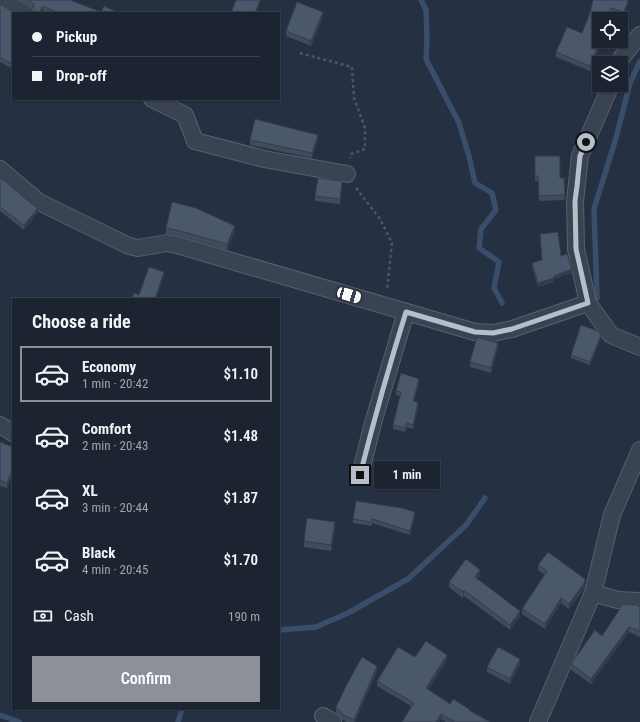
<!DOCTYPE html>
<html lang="en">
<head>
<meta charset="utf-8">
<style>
  body { margin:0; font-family:"Roboto Condensed",sans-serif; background:#252c3a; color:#f1f3f6; height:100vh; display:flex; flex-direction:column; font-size:15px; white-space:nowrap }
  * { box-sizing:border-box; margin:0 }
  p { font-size:13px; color:#a0a4ac }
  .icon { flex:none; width:22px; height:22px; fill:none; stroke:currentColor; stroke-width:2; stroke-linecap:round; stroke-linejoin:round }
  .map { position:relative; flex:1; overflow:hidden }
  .details { position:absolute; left:12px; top:298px; width:268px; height:412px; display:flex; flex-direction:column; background:#1c2432; border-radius:0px; box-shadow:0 1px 3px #0004,0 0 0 1px #3a414d }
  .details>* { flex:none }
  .top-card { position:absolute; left:12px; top:12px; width:268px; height:88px; border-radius:0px; box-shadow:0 1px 3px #0004,0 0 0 1px #3a414d; display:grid; align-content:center; height:88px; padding:0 20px; background:#1c2432 }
  .tools { position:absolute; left:592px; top:12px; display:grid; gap:8px }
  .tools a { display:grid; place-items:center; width:36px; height:36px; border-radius:0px; background:#1c2432; box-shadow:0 1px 3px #0004,0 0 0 1px #3a414d; font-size:20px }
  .end { position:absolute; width:18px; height:18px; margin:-9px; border:5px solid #b6becc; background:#111; box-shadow:0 0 0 2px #111 }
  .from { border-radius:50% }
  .bubble { position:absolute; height:28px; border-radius:0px; background:#1c2432; box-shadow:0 1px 3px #0004,0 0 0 1px #3a414d; font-size:13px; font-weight:600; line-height:28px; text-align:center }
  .car { position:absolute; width:12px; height:24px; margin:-12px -6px; border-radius:5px; box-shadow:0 0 3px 1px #0007; background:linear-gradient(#fff 24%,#345 0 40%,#fff 0 76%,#345 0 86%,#fff 0) }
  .top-card b { display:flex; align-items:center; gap:14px; height:38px; font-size:15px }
  .top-card b+b { border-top:1px solid #3a414d }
  .top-card i { width:10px; height:10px; background:#f1f3f6 }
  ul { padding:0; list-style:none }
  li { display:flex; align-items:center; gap:12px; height:56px; margin:0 8px 6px; padding:0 12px; border:2px solid transparent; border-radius:0px }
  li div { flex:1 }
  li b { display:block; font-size:15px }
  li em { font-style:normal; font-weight:600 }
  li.on { border-color:#8c9099 }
  li>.icon { width:36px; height:36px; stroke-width:1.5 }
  h2 { padding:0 20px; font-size:18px; line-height:48px }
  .pay { display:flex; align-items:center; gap:10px; height:44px; padding:0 20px; font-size:15px }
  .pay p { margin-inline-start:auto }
  .action { display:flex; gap:8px; margin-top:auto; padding:8px 20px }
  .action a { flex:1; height:46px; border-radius:0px; background:#8c9099; color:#fff; font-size:16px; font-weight:600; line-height:46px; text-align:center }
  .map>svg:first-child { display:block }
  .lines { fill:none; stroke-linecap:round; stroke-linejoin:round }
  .stream { stroke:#3a4d6b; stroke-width:5.5 }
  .street-casing { stroke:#57606f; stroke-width:18 }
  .path { stroke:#455c5f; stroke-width:2.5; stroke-dasharray:3 3; stroke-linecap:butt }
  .street { stroke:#394351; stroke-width:16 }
  .wall { fill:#404b5c }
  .shaded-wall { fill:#343d4b }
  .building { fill:#4b576b; stroke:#343d4b }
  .route { stroke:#b6becc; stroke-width:5 }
</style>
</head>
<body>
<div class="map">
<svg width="640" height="722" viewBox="0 0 640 722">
  <rect width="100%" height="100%" fill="#253042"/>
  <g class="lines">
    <!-- stream -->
    <path class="stream" d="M421,0L426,10L427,39L426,59L459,123L469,156L475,183L492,193L496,210L481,229L479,248L499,262L494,288L502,303
      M597,298L594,209L616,138L630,83L640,61
      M279,630L316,627L348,613L408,579L466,525L485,498
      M0,715L19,722
      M178,722L182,709"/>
    <defs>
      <path id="street" d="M2,0L25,13
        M620,63L622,57L640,35
        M611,85L580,156L575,201L576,249L588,303L611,335L640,347
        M152,99L185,115L195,141L264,159L347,174
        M0,169L39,202L129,246L138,248L167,243L177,245L475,332L493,333L512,329L588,303
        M0,425L13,433
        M360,475L373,423L406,312
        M593,593L618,600L640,601
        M323,716L333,722
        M538,722L593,593L612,515L640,450"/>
    </defs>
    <!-- street casing -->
    <use href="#street" class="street-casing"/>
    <!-- path -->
    <path class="path" d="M300,53L352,67L354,98L365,128V149L351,154L350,158
      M356,188L380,219L392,243L387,290"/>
    <!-- street -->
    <use href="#street" class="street"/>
  </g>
  <!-- wall -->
  <path class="wall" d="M20,0H70L101,12L119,13H46L43,11H34L33,8Z
    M629,0L624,16L611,12L608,19H599L600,45L590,71L556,57V52L582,33L590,13Z
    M0,4L15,13L11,68L0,62Z
    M323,17L311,46L286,36V31Z
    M250,140H318L312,158L250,145Z
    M535,156L560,178H564L565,200L539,201L538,181H535Z
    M0,178L38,212L24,230L0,211Z
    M342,186L340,204L315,201V196Z
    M166,228L235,231L227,250L180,236L166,234Z
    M540,234L561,256L572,273L554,279V282L538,287L532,267V263L542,260Z
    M601,337L590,365L571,358V355Z
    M498,348L491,373L470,367V362Z
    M419,383L414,401L418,407L413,429L407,427L405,432L393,429V425L400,396L396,395V391Z
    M0,442L13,447V473L7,488L0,486Z
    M415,516L410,535L372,523V526L353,523V519Z
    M335,527L331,551L304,547V541Z
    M538,565L585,584V588L569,609L561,603L545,629L522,614V609L545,575L538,570Z
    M480,576L477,578L520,616L510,630L464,596L463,598L449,587V582Z
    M640,607V637L629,632L591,684L571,670V664L602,636Z
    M415,657L447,660L428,690L450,704L469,711L490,722H446L441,719L439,722H402L411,706L377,686V681Z
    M520,664L510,684L487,672V667Z
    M377,671L355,722H347L342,720L341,717L336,713V707Z"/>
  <!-- shaded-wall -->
  <path class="shaded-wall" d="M260,0H261V1L257,13H255Z
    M628,0H629L624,16V12Z
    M43,6V11L42,13H39Z
    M611,8V12L608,19H607Z
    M323,12V17L311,46V41Z
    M600,41V45L590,71V66Z
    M13,59V65L11,68V63Z
    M318,135V140L312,158V153Z
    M342,181V186L340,204V199Z
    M38,208V212L24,230V225Z
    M235,226V231L227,250V244Z
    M572,269V273L554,279V282L538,287V283L554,276Z
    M164,272V277L156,299H155Z
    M601,335V337L590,365V362Z
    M498,343V348L491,373V368Z
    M419,379V383L413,405V401Z
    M418,402V407L413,429V425Z
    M13,468V473L7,488V483Z
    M415,512V516L410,535V531Z
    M335,522V527L331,551V545Z
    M480,570V576L475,582V577Z
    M585,579V588L569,609V604Z
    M464,590V596L463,598V592Z
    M561,598V603L545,629V624Z
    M520,611V616L510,630V625Z
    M629,627V632L591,684V679Z
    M447,655V660L426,694V688Z
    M520,659V664L510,684V679Z
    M377,666V671L355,722H354V720Z
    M441,714V719L439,722H436Z"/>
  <!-- building -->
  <path class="building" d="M29,0H70L101,12L104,6L119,13H59L43,6L39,13H33L34,8L33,3Z
    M236,0H260L255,13H231Z
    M593,0H628L624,12L611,8L607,19H599V41H600L590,66L556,52L567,27L582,33L590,13Z
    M297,2L323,12L311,41L286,31Z
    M0,4L15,13H13V59L11,63L0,57Z
    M255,119L318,135L312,153L250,140Z
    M535,156H560V178H564L565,195L539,196L538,176H535Z
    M0,177L33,205L38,208L24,225L0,207Z
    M318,178L342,181L340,199L315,196Z
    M172,202L196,208L235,226L227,244L180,231L166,228Z
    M558,232L561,256L567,254L572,269L554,276V278L538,283L532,263L542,260L540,234Z
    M149,267L164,272L155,299H156H132L134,293L139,295Z
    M581,325L598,331L601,335L590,362L571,355Z
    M477,337L498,343L491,368L470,362Z
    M401,373L419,379L413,401L418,402L413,425L407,423L405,428L393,425L401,392L396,391Z
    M0,442L13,447V468L7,483L0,480Z
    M356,501L402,508L415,512L410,531L372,519V522L353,519Z
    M307,518L335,522L331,545L304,541Z
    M548,552L585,579V582L569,604L561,598L545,624L522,609L547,571L538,565Z
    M466,559L480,570L475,577L520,611L510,625L464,590L463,592L449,582Z
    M623,604L636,605L640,607V631L629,627L591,679L571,664L595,630L602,636Z
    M426,641L447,655L426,688L450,704L453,699L469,709V710L490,722H455L441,714L436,722H402L414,703L377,681L398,647L415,657Z
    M498,647L520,659L510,679L487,667Z
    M362,657L377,666L354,720L342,714L341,712L336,707L346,686Z"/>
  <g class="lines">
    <!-- route -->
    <path class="route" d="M360,475C374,420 389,366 406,312L475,332L493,333L512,329L588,303L576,249L575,201L577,186L580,156L586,142"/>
  </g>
</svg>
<div class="tools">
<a><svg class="icon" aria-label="locate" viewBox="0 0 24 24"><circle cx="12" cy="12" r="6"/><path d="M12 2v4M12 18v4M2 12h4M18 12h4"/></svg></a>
<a><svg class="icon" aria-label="layers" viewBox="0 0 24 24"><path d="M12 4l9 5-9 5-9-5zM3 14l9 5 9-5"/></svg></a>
</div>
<i class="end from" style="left:586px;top:142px"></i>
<i class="end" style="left:360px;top:475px"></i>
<div class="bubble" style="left:374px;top:461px;width:66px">1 min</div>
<i class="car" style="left:349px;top:295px;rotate:106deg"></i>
<div class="top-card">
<b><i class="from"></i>Pickup</b>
<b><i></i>Drop-off</b>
</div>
<section class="details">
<h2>Choose a ride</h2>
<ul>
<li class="on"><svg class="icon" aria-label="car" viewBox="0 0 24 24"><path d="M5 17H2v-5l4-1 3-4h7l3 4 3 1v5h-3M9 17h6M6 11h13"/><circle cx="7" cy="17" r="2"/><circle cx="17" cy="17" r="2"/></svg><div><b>Economy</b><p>1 min · 20:42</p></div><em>$1.10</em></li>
<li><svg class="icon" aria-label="car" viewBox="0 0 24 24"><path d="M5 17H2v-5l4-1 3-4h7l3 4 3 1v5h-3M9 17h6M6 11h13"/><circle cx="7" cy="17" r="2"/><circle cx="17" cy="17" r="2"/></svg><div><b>Comfort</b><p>2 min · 20:43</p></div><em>$1.48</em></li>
<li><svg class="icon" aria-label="car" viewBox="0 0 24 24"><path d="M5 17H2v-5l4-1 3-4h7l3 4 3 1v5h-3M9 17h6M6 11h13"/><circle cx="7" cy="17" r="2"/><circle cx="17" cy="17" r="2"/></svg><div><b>XL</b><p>3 min · 20:44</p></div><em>$1.87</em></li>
<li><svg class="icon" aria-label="car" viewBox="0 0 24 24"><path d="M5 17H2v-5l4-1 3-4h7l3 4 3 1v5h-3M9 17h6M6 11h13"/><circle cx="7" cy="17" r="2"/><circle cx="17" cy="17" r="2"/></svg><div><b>Black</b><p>4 min · 20:45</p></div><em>$1.70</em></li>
</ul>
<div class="pay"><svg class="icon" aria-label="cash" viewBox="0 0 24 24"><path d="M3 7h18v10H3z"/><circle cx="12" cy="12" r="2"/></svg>Cash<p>190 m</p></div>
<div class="action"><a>Confirm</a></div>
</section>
</div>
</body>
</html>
